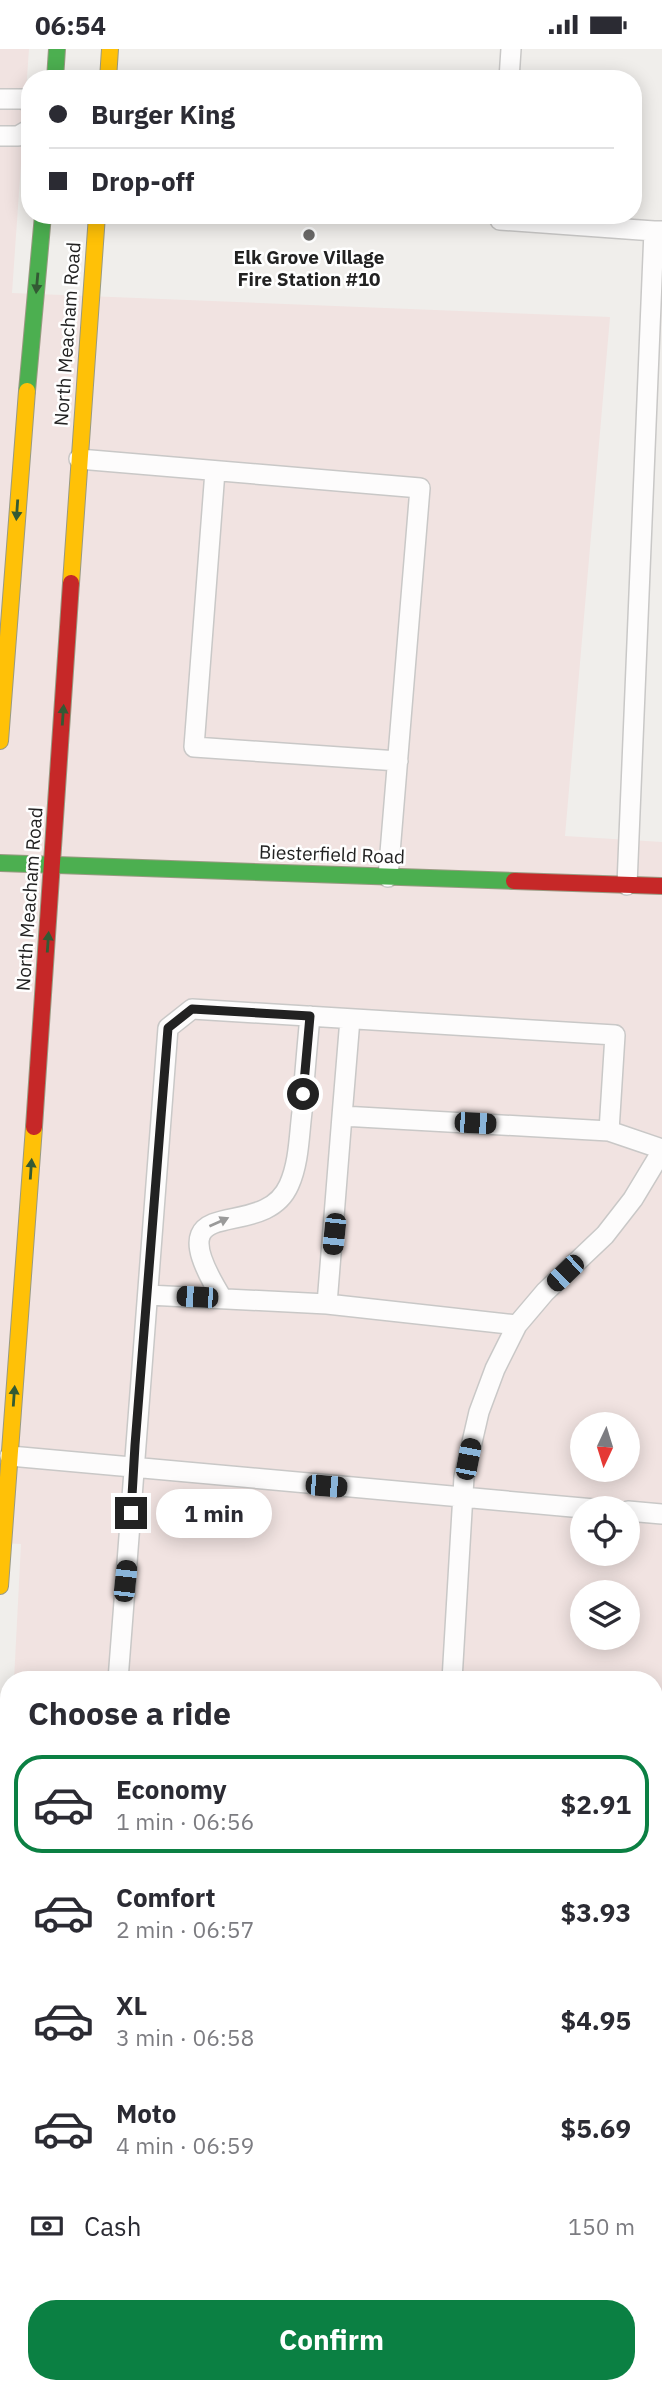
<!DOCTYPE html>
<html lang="en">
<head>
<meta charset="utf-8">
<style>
  body { margin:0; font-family:"IBM Plex Sans",sans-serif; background:#f7f7f7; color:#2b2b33; height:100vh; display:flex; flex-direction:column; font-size:26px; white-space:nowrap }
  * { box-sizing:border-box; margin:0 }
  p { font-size:23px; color:#7c7c81 }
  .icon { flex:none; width:38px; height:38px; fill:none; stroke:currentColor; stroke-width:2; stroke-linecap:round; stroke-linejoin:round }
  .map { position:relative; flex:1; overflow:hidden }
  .sheet { position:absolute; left:0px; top:1622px; width:663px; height:723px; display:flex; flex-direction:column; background:#fff; border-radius:28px 28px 0 0; box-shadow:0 4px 18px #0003 }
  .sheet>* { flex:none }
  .banner { position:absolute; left:21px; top:21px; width:621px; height:154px; border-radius:28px; box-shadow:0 4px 18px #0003; display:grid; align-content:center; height:154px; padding:0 28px; background:#fff }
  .needle { width:46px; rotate:184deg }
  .buttons { position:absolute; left:570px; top:1363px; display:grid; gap:14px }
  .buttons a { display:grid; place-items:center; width:70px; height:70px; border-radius:50%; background:#fff; box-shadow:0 4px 18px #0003; font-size:35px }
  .end { position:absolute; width:32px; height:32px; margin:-16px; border:9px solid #222; background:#fff; box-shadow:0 0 0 4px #fff }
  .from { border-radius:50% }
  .bubble { position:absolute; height:49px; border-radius:24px; background:#fff; box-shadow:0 4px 18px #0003; font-size:23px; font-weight:800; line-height:49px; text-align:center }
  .car { position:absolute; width:21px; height:42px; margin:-21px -10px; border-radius:9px; box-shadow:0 0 5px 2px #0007; background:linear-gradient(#222 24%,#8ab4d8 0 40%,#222 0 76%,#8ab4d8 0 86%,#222 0) }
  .banner b { display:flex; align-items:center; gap:24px; height:66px; font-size:26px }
  .banner b+b { border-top:2px solid #e1e1e2 }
  .banner i { width:18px; height:18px; background:#2b2b33 }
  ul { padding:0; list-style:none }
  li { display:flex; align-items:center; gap:21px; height:98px; margin:0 14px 10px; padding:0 14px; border:4px solid transparent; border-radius:28px }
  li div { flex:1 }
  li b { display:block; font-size:26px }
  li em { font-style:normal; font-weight:800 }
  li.current { border-color:#0b8043 }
  li>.icon { width:63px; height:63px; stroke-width:1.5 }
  h2 { padding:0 28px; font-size:32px; line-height:84px }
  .pay { display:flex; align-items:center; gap:18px; height:77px; padding:0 28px; font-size:26px }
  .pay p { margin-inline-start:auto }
  .primary-button { display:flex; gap:14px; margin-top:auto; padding:14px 28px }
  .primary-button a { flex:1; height:80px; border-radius:28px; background:#0b8043; color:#fff; font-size:28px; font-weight:800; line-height:80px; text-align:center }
  .status { display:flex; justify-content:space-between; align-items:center; height:49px; padding:0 35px; background:#fff; direction:ltr }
  .status svg { height:19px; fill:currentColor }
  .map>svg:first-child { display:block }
  .commercial { fill:#f1e3e1; fill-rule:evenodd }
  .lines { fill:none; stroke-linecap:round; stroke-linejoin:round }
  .lane-casing { stroke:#c9c8c7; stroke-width:22 }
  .fast-casing { stroke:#999a82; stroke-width:18 }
  .slow-casing { stroke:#999a82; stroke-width:18 }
  .jam-casing { stroke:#999a82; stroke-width:18 }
  .lane { stroke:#fdfcfc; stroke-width:19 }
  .fast { stroke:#4caf50; stroke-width:16 }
  .slow { stroke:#ffc107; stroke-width:16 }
  .jam { stroke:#c62828; stroke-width:16 }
  .oneway { fill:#335a34 }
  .oneway2 { fill:#9a9a9a }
  .route { stroke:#222; stroke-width:9 }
  .poi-dot { fill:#6a6968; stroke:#fff; stroke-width:2.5 }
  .labels { text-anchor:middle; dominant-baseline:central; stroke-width:5; stroke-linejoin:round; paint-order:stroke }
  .poi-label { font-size:19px; font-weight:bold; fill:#222; stroke:#fff }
  .street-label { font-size:19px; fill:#222; stroke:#fff }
</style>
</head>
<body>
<div class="status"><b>06:54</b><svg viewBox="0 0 49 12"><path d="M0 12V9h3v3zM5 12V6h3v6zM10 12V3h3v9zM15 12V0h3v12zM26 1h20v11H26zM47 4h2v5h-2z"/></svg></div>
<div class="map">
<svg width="662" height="2344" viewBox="0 0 662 2344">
  <rect width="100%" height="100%" fill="#f0eeeb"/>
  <!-- commercial -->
  <path class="commercial" d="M0,0H29L12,244L610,268L565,787L662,793V2344H0V1934L9,1751V2336H654V1631H14L21,1495L0,1494ZM583,1376H628V1421H583ZM583,1460H628V1505H583ZM583,1544H628V1589H583Z"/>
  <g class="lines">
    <defs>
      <path id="lane" d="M509,30L511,0
        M0,50H23L30,54
        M0,87H18L30,80
        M500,166V171L654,182
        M79,410L420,439L388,828
        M215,422L194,698L398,712
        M627,836L654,182H662
        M350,970L342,1067L609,1082
        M342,1067L327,1255L517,1276
        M148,1246L327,1255
        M222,1249C152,1135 262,1197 289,1136C299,1114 299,1087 302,1063C304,1031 307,999 310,967
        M10,1407L594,1460
        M628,1462L662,1465
        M118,1631L168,979L192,960L615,986L609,1082L662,1100
        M452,1631L464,1428L479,1363L495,1320L517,1276L545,1243L605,1186L633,1150L662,1102
        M0,2132H9
        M0,2184L9,2185
        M390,2336V2344
        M63,2344V2336"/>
      <path id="fast" d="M55,30L57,0
        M27,342L43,166
        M0,814L514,832"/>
      <path id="slow" d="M108,30L110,0
        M71,534L97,166
        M0,692L27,342
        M0,1537L34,1078"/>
      <path id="jam" d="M514,832L662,837
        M34,1078L71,534"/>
    </defs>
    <!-- lane casing -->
    <use href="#lane" class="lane-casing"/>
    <!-- fast casing -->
    <use href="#fast" class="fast-casing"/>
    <!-- slow casing -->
    <use href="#slow" class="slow-casing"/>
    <!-- jam casing -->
    <use href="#jam" class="jam-casing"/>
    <!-- lane -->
    <use href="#lane" class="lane"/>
    <!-- fast -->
    <use href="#fast" class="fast"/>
    <!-- slow -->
    <use href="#slow" class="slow"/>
    <!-- jam -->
    <use href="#jam" class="jam"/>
  </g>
  <!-- one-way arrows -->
  <defs><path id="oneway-solid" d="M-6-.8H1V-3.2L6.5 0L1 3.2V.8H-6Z" transform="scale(1.75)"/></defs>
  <g class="oneway">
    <use href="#oneway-solid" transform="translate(37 234) rotate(95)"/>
    <use href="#oneway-solid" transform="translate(17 461) rotate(94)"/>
    <use href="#oneway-solid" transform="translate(63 666) rotate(-86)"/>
    <use href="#oneway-solid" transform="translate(48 893) rotate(-86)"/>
    <use href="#oneway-solid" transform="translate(31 1120) rotate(-86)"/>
    <use href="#oneway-solid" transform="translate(14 1347) rotate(-86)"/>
  </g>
  <use class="oneway2" href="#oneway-solid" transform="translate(219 1173) rotate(-24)"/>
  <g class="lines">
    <!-- route -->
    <path class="route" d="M131,1464L135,1396L168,979L192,960L310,967L303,1045"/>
  </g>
  <!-- markers -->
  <circle class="poi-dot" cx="309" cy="186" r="7"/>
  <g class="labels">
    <!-- poi labels -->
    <g class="poi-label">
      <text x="309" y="208">Elk Grove Village<tspan x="309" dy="22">Fire Station #10</tspan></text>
    </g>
    <!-- street labels -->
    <g class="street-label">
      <text transform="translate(67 285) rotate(-86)">North Meacham Road</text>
      <text transform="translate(332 805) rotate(2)">Biesterfield Road</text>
      <text transform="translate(29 850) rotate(-86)">North Meacham Road</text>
    </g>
  </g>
</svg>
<div class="buttons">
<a><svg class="needle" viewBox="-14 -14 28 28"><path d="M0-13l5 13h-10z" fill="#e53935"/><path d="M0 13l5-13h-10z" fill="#7c7c81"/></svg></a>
<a><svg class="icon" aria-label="locate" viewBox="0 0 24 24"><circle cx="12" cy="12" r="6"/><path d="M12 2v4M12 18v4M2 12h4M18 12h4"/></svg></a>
<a><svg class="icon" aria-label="layers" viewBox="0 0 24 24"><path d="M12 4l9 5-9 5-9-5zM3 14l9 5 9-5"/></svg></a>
</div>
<i class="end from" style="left:303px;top:1045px"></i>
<i class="end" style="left:131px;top:1464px"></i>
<div class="bubble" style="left:156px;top:1440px;width:116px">1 min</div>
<i class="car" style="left:475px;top:1074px;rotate:93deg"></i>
<i class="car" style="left:334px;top:1185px;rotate:186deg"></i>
<i class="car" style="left:565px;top:1224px;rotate:226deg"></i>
<i class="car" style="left:197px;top:1248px;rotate:273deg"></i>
<i class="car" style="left:468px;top:1410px;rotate:11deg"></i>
<i class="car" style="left:326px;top:1437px;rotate:95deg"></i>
<i class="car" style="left:125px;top:1532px;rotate:6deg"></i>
<div class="banner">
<b><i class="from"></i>Burger King</b>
<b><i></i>Drop-off</b>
</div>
<section class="sheet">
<h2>Choose a ride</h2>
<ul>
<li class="current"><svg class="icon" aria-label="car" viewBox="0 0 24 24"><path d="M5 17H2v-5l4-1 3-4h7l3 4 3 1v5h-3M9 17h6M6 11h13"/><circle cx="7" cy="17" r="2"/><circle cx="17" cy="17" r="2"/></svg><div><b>Economy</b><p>1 min · 06:56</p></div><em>$2.91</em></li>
<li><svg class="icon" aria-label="car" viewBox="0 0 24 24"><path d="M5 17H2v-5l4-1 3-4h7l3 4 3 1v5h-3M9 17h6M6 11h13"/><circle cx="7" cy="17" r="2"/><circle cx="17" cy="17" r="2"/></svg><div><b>Comfort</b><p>2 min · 06:57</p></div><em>$3.93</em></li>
<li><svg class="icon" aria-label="car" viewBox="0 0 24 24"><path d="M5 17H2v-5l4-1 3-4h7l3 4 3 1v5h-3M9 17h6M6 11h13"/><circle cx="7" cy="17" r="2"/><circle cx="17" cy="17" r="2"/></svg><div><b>XL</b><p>3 min · 06:58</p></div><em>$4.95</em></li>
<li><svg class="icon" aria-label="car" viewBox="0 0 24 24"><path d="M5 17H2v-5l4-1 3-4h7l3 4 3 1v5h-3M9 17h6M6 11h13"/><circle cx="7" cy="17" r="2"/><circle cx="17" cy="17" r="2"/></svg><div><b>Moto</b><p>4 min · 06:59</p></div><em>$5.69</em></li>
</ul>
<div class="pay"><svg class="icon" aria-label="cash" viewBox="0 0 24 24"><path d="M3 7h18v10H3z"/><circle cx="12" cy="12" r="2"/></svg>Cash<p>150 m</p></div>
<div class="primary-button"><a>Confirm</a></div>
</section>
</div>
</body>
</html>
